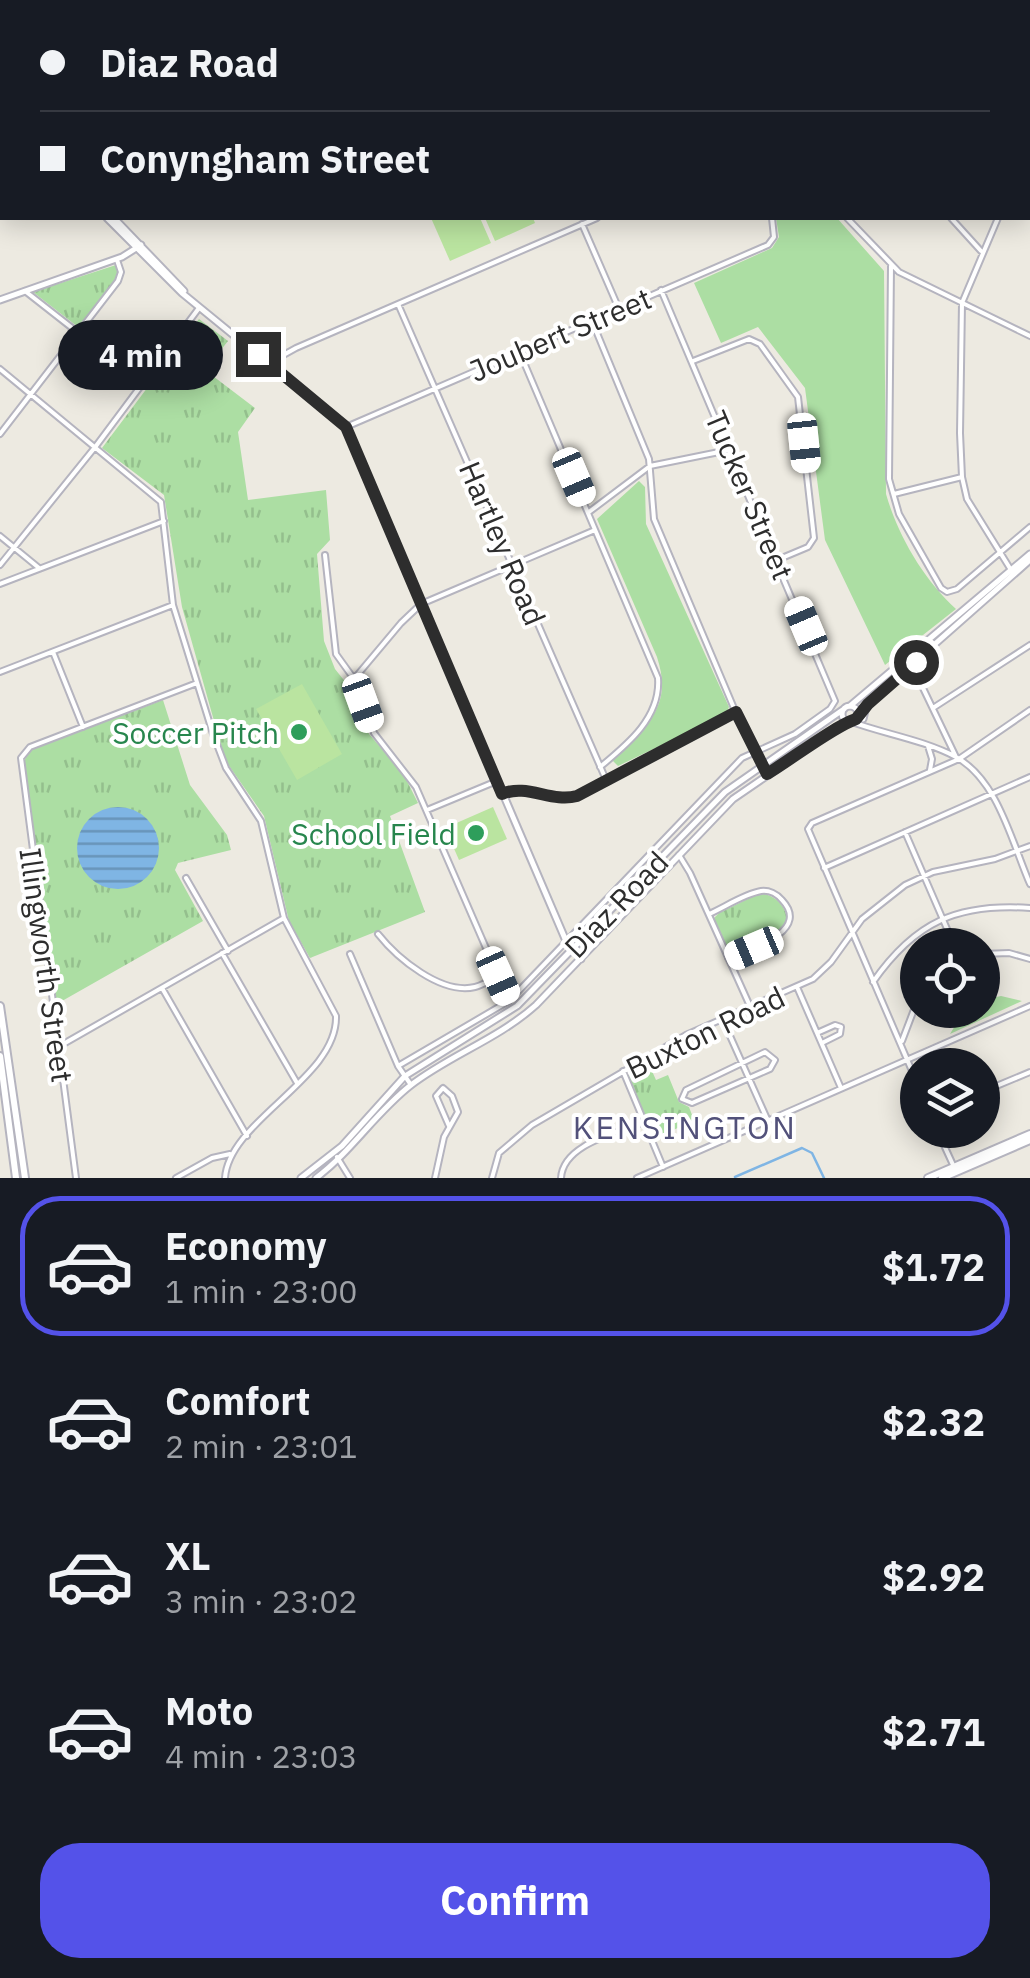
<!DOCTYPE html>
<html lang="en">
<head>
<meta charset="utf-8">
<style>
  body { margin:0; font-family:"IBM Plex Sans",sans-serif; background:#20242c; color:#f1f3f6; height:100vh; display:flex; flex-direction:column; font-size:38px; white-space:nowrap }
  * { box-sizing:border-box; margin:0 }
  p { font-size:32px; color:#9ea1a6 }
  .icon { flex:none; width:55px; height:55px; fill:none; stroke:currentColor; stroke-width:2; stroke-linecap:round; stroke-linejoin:round }
  .map { position:relative; height:1178px; overflow:hidden }
  .panel { display:flex; flex-direction:column; background:#171b24; flex:1 }
  .panel>* { flex:none }
  .guide { position:absolute; left:0px; top:0px; width:1030px; height:220px; box-shadow:0 5px 25px #0003; display:grid; align-content:center; height:220px; padding:0 40px; background:#171b24 }
  .controls { position:absolute; left:900px; top:928px; display:grid; gap:20px }
  .controls a { display:grid; place-items:center; width:100px; height:100px; border-radius:50%; background:#171b24; box-shadow:0 5px 25px #0003; font-size:50px }
  .end { position:absolute; width:45px; height:45px; margin:-22px; border:12px solid #2d2d2d; background:#fff; box-shadow:0 0 0 5px #fff }
  .from { border-radius:50% }
  .bubble { position:absolute; height:70px; border-radius:35px; background:#171b24; box-shadow:0 5px 25px #0003; font-size:32px; font-weight:800; line-height:70px; text-align:center }
  .car { position:absolute; width:30px; height:60px; margin:-30px -15px; border-radius:12px; box-shadow:0 0 8px 2px #0007; background:linear-gradient(#fff 24%,#345 0 40%,#fff 0 76%,#345 0 86%,#fff 0) }
  .guide b { display:flex; align-items:center; gap:35px; height:95px; font-size:38px }
  .guide b+b { border-top:2px solid #363941 }
  .guide i { width:25px; height:25px; background:#f1f3f6 }
  ul { padding:18px 0 0; list-style:none }
  li { display:flex; align-items:center; gap:30px; height:140px; margin:0 20px 15px; padding:0 20px; border:5px solid transparent; border-radius:40px }
  li div { flex:1 }
  li b { display:block; font-size:38px }
  li em { font-style:normal; font-weight:800 }
  li.on { border-color:#5452e9 }
  li>.icon { width:90px; height:90px; stroke-width:1.5 }
  .cta { display:flex; gap:20px; margin-top:auto; padding:20px 40px }
  .cta a { flex:1; height:115px; border-radius:40px; background:#5452e9; color:#fff; font-size:40px; font-weight:800; line-height:115px; text-align:center }
  .map>svg:first-child { display:block }
  .grass { fill:#acdea3 }
  .park { fill:url(#park-tufts) }
  .pitch { fill:#bae4a0 }
  .water { fill:url(#water-rules) }
  .lines { fill:none; stroke-linecap:round; stroke-linejoin:round }
  .stream { stroke:#7fb5e4; stroke-width:2.5 }
  .minor-casing { stroke:#b5b4bf; stroke-width:8 }
  .tertiary-casing { stroke:#b5b4bf; stroke-width:9 }
  .secondary-casing { stroke:#b5b4bf; stroke-width:10 }
  .minor { stroke:#fff; stroke-width:4 }
  .tertiary { stroke:#fff; stroke-width:5 }
  .secondary { stroke:#fff; stroke-width:6 }
  .route { stroke:#2d2d2d; stroke-width:12 }
  .leisure-dot { fill:#2e9e5b; stroke:#fff; stroke-width:4 }
  .labels { text-anchor:middle; dominant-baseline:central; stroke-width:8; stroke-linejoin:round; paint-order:stroke }
  .street-label { font-size:30px; fill:#2d2d2d; stroke:#fff }
  .leisure-label { font-size:30px; fill:#27864d; stroke:#fff; text-anchor:end }
  .neighbourhood-label { font-size:32px; letter-spacing:2.5px; fill:#52517a; stroke:#fff }
</style>
</head>
<body>
<div class="map">
<svg width="1030" height="1178" viewBox="0 0 1030 1178">
  <defs>
    <pattern id="park-tufts" width="24" height="20" patternUnits="userSpaceOnUse" patternTransform="scale(2.5)"><rect width="24" height="20" fill="#acdea3"/><path d="M3 7l-1-3M5 7V3M7 7l1-3M15 17l-1-3M17 17v-4M19 17l1-3" fill="none" stroke="#94bf8d"/></pattern>
    <pattern id="water-rules" width="6" height="5" patternUnits="userSpaceOnUse" patternTransform="scale(2.5)"><rect width="6" height="5" fill="#7fb5e4"/><path d="M0 2.5h6" fill="none" stroke="#6894b9"/></pattern>
  </defs>
  <rect width="100%" height="100%" fill="#edeae1"/>
  <!-- grass -->
  <path class="grass" d="M776,218H837L884,271L886,494C898,536 924,580 956,609L885,665L825,540L805,388L758,327L721,343L694,283L772,248L779,237Z
    M639,481L645,487L646,524L729,707L726,714L618,766L612,760C645,726 674,709 657,657L597,519Z
    M1001,996L1022,1001L950,1034L964,1011L982,1010L983,1000Z"/>
  <!-- park -->
  <path class="park" d="M116,265L119,276L78,327L33,292Z
    M199,319L228,341L205,370L255,408L238,432L248,500L326,490L330,540L317,554L324,641L335,669L351,689L369,734L403,773L418,803L390,816L425,912L310,958L289,921L264,816L225,760L182,607L164,495L102,448Z
    M163,700L190,785L227,835L231,850L178,863L175,870L203,921L55,1005L23,764L29,750Z
    M760,893C780,895 798,919 777,934C765,943 744,950 730,953L713,919L719,913Z
    M648,1062L656,1080L668,1075L679,1102L689,1107L694,1120L655,1139L628,1078L630,1072Z"/>
  <!-- pitch -->
  <path class="pitch" d="M431,218H480L491,243L450,261Z
    M485,218H533L535,223L495,241Z
    M302,684L342,754L297,780L256,709Z
    M493,807L507,839L459,860L445,828Z"/>
  <!-- water -->
  <path class="water" d="M77 848a41 41 0 1 1 82 0a41 41 0 1 1-82 0Z"/>
  <g class="lines">
    <!-- stream -->
    <path class="stream" d="M735,1177L802,1148L812,1153L824,1178"/>
    <defs>
      <path id="minor" d="M657,0L658,2
        M665,0L667,2
        M957,0L959,2
        M87,2L90,0
        M738,2L743,0
        M778,2L781,0
        M893,2L896,0
        M1028,77L1030,79
        M0,81L2,79
        M1028,148L1030,141
        M1028,169L1030,170
        M847,218L899,272L1030,336
        M951,218L981,251
        M998,218L962,303L960,433L962,477L967,499L1011,570
        M582,224L619,309
        M891,266L889,479L899,514L941,588L947,592L957,589L1030,527
        M25,291L76,331
        M398,304L607,782
        M592,321L649,459L654,519L736,713L767,774
        M520,353L658,678C661,717 628,744 600,767
        M693,361L749,339L760,344L798,397L814,538L808,547L777,560
        M269,363L296,348L597,218
        M0,369L161,502L173,605L213,734L226,768L261,821L284,918L336,1016C338,1078 229,1120 225,1178
        M346,427L768,245L774,237L772,218
        M0,434L118,281L121,272L117,260
        M894,494L962,477
        M589,512L650,466L729,450
        M0,536L39,568
        M325,555L336,654L354,679L374,733L416,787L509,1001
        M0,565L96,446L199,308
        M0,584L164,521
        M53,652L83,727
        M0,672L173,605
        M354,679L401,623L421,604L595,530
        M922,686L956,757
        M933,708L1030,645
        M852,722C885,734 924,740 956,757C998,780 1012,843 1030,884
        M928,746L932,759L930,770
        M505,793C528,784 551,803 577,797L736,713
        M427,810L497,781
        M905,832L954,945
        M679,855L690,873L749,1004
        M824,868L1030,777
        M186,878L228,951
        M709,914C725,907 744,894 761,891C769,890 777,894 782,900C812,932 748,950 728,958
        M378,934C397,958 441,995 475,987C483,985 491,980 498,976
        M222,953L297,1083
        M350,954L398,1066L411,1085
        M982,954L1009,953L1030,959
        M873,982C915,922 957,903 1030,908
        M797,987L841,1088
        M162,988L247,1136
        M722,1018L768,1121
        M817,1033L835,1025L841,1027L840,1034L822,1043
        M902,1041L918,999
        M58,1047L284,918
        M765,1052L775,1060L770,1069L692,1103L682,1099L686,1090Z
        M398,1066L509,1001L742,758L795,734L830,709L835,701L661,290
        M623,1071L663,1167
        M918,1085L808,829L812,823L959,759L1030,710
        M982,1092L1030,1072
        M937,1130L954,1167
        M337,1157L350,1178
        M76,1178L21,758L30,747L197,683
        M176,1178L212,1158L230,1154
        M435,1178L444,1137L458,1112L452,1096L443,1088L436,1096L449,1126
        M492,1178L499,1153L532,1125L686,1035L813,979L831,962L862,919L905,885L933,872L995,859L1030,846
        M561,1178C563,1144 617,1133 644,1122
        M637,1178L1030,1006"/>
      <path id="tertiary" d="M589,2L593,0
        M601,2L605,0
        M0,107L2,109
        M107,218L182,293L346,427L566,941L581,959
        M114,218L184,291
        M0,300L122,257L141,245
        M850,706L1030,554
        M842 714a8 8 0 1 1 16 0a8 8 0 1 1-16 0Z
        M858,712L1030,560
        M863,719L866,707
        M301,1178L342,1146L405,1076L517,1006L725,792L844,709
        M316,1178C352,1151 375,1113 411,1085C450,1055 498,1039 536,1005L733,799L847,721"/>
      <path id="secondary" d="M0,1006L25,1178
        M0,1056L16,1178
        M928,1178L1030,1134
        M942,1178L1030,1140"/>
    </defs>
    <!-- minor casing -->
    <use href="#minor" class="minor-casing"/>
    <!-- tertiary casing -->
    <use href="#tertiary" class="tertiary-casing"/>
    <!-- secondary casing -->
    <use href="#secondary" class="secondary-casing"/>
    <!-- minor -->
    <use href="#minor" class="minor"/>
    <!-- tertiary -->
    <use href="#tertiary" class="tertiary"/>
    <!-- secondary -->
    <use href="#secondary" class="secondary"/>
  </g>
  <g class="lines">
    <!-- route -->
    <path class="route" d="M258,354L346,427L502,794C527,783 551,803 577,796L736,712L767,774C792,759 833,727 856,719L868,704L916,662"/>
  </g>
  <!-- markers -->
  <g class="leisure-dot">
    <circle cx="299" cy="732" r="10"/>
    <circle cx="476" cy="833" r="10"/>
  </g>
  <g class="labels">
    <!-- street labels -->
    <g class="street-label">
      <text transform="translate(560 334) rotate(-23)">Joubert Street</text>
      <text transform="translate(750 495) rotate(67)">Tucker Street</text>
      <text transform="translate(503 543) rotate(67)">Hartley Road</text>
      <text transform="translate(616 904) rotate(-46)">Diaz Road</text>
      <text transform="translate(47 965) rotate(82)">Illingworth Street</text>
      <text transform="translate(705 1032) rotate(-26)">Buxton Road</text>
    </g>
    <!-- leisure labels -->
    <g class="leisure-label">
      <text x="279" y="732">Soccer Pitch</text>
      <text x="456" y="833">School Field</text>
    </g>
    <!-- neighbourhood labels -->
    <g class="neighbourhood-label">
      <text x="685" y="1127">KENSINGTON</text>
    </g>
  </g>
</svg>
<div class="controls">
<a><svg class="icon" aria-label="locate" viewBox="0 0 24 24"><circle cx="12" cy="12" r="6"/><path d="M12 2v4M12 18v4M2 12h4M18 12h4"/></svg></a>
<a><svg class="icon" aria-label="layers" viewBox="0 0 24 24"><path d="M12 4l9 5-9 5-9-5zM3 14l9 5 9-5"/></svg></a>
</div>
<i class="end from" style="left:916px;top:662px"></i>
<i class="end" style="left:258px;top:354px"></i>
<div class="bubble" style="left:58px;top:320px;width:165px">4 min</div>
<i class="car" style="left:804px;top:443px;rotate:174deg"></i>
<i class="car" style="left:574px;top:477px;rotate:157deg"></i>
<i class="car" style="left:806px;top:626px;rotate:337deg"></i>
<i class="car" style="left:363px;top:703px;rotate:160deg"></i>
<i class="car" style="left:754px;top:948px;rotate:247deg"></i>
<i class="car" style="left:498px;top:976px;rotate:156deg"></i>
<div class="guide">
<b><i class="from"></i>Diaz Road</b>
<b><i></i>Conyngham Street</b>
</div>
</div>
<section class="panel">
<ul>
<li class="on"><svg class="icon" aria-label="car" viewBox="0 0 24 24"><path d="M5 17H2v-5l4-1 3-4h7l3 4 3 1v5h-3M9 17h6M6 11h13"/><circle cx="7" cy="17" r="2"/><circle cx="17" cy="17" r="2"/></svg><div><b>Economy</b><p>1 min · 23:00</p></div><em>$1.72</em></li>
<li><svg class="icon" aria-label="car" viewBox="0 0 24 24"><path d="M5 17H2v-5l4-1 3-4h7l3 4 3 1v5h-3M9 17h6M6 11h13"/><circle cx="7" cy="17" r="2"/><circle cx="17" cy="17" r="2"/></svg><div><b>Comfort</b><p>2 min · 23:01</p></div><em>$2.32</em></li>
<li><svg class="icon" aria-label="car" viewBox="0 0 24 24"><path d="M5 17H2v-5l4-1 3-4h7l3 4 3 1v5h-3M9 17h6M6 11h13"/><circle cx="7" cy="17" r="2"/><circle cx="17" cy="17" r="2"/></svg><div><b>XL</b><p>3 min · 23:02</p></div><em>$2.92</em></li>
<li><svg class="icon" aria-label="car" viewBox="0 0 24 24"><path d="M5 17H2v-5l4-1 3-4h7l3 4 3 1v5h-3M9 17h6M6 11h13"/><circle cx="7" cy="17" r="2"/><circle cx="17" cy="17" r="2"/></svg><div><b>Moto</b><p>4 min · 23:03</p></div><em>$2.71</em></li>
</ul>
<div class="cta"><a>Confirm</a></div>
</section>
</body>
</html>
